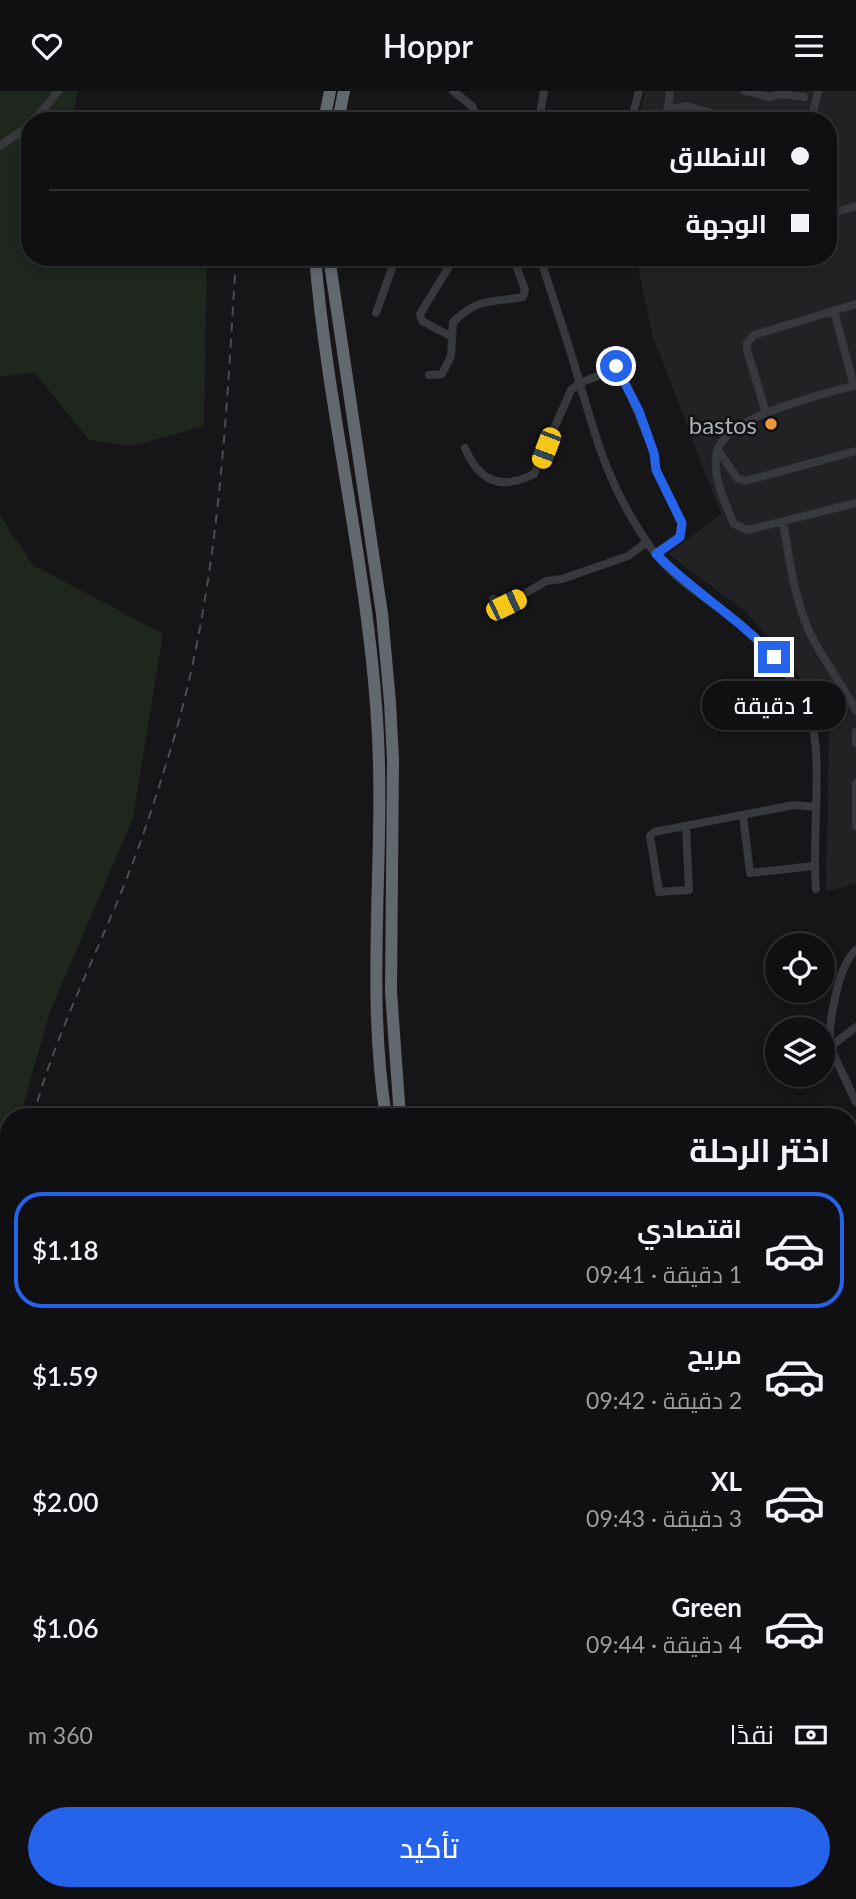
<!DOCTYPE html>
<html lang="ar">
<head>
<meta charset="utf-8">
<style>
  body { margin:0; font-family:Lato,Cairo,sans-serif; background:#19191b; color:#f1f3f6; direction:rtl; height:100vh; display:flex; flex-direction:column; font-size:26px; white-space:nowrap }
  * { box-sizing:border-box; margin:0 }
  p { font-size:23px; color:#9c9d9f }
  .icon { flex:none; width:38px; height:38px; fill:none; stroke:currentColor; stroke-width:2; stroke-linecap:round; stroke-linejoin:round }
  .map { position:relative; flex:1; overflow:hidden; direction:ltr }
  .side { position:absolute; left:0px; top:1017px; width:858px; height:793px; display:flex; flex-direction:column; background:#101012; border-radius:28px 28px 0 0; box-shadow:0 4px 10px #0003,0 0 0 2px #303032; direction:rtl }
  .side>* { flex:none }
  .banner { position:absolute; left:21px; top:21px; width:816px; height:154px; border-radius:28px; box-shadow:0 4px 10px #0003,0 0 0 2px #303032; direction:rtl; display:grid; align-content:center; height:154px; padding:0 28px; background:#101012 }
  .tools { position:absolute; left:765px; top:842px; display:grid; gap:14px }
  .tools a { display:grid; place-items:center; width:70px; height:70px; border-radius:50%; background:#101012; box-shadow:0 4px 10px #0003,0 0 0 2px #303032; font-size:35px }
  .end { position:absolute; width:32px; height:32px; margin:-16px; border:9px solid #2563eb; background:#fff; box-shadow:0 0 0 4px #fff }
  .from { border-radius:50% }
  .bubble { position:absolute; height:49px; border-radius:24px; background:#101012; box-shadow:0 4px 10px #0003,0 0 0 2px #303032; font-size:23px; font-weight:600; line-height:49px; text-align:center; direction:rtl }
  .car { position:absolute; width:21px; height:42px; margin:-21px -10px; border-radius:9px; box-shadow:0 0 5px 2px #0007; background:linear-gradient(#f5c518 24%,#345 0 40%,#f5c518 0 76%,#345 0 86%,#f5c518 0) }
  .banner b { display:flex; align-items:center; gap:24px; height:66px; font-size:26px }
  .banner b+b { border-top:2px solid #303032 }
  .banner i { width:18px; height:18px; background:#f1f3f6 }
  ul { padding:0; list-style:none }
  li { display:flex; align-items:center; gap:21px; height:116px; margin:0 14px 10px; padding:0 14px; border:4px solid transparent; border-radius:28px }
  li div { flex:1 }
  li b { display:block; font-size:26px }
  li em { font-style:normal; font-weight:600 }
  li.active { border-color:#2563eb }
  li>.icon { width:63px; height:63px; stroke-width:1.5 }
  h2 { padding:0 28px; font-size:32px; line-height:84px }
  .pay { display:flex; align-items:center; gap:18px; height:77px; padding:0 28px; font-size:26px }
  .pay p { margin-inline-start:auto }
  .cta { display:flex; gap:14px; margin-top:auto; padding:14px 28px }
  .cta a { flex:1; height:80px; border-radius:42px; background:#2563eb; color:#fff; font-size:28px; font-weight:600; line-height:80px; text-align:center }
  header { display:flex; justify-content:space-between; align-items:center; height:91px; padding:0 28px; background:#101012; font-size:32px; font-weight:600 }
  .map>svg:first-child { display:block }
  .built { fill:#222225 }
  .green { fill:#1e261e }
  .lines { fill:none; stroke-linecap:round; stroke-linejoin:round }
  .minor { stroke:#37393d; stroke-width:8 }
  .major { stroke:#53565c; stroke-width:10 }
  .highway { stroke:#63676e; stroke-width:12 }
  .rail { stroke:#4a4d52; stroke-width:2; stroke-dasharray:9 7; stroke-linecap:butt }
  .route { stroke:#2563eb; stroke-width:9 }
  .poi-dot { fill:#ec993a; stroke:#111113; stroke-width:2.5 }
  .labels { text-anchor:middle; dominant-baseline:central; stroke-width:5; stroke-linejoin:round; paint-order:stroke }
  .poi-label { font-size:24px; fill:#a9afb8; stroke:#111113; text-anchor:end }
</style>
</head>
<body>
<header><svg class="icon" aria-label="menu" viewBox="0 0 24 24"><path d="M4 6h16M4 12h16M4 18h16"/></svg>Hoppr<svg class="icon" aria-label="heart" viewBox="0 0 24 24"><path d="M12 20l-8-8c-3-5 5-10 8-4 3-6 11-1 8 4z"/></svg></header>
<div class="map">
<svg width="856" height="1808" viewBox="0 0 856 1808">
  <rect width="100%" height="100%" fill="#161618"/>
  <!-- built -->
  <path class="built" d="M645,0H856V793L826,800L829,638L790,570L745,520L668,463L721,423L652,243L636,166H828V30H638Z"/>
  <!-- green -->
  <path class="green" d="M0,0H77L73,30H30V166H207L204,335L132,355L89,349L34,281L0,286Z
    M0,425L33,474L163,543L133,727L50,921L20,1025L9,1026V1067L0,1098Z"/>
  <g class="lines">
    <!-- minor -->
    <path class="minor" d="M453,0L472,15L478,30
      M670,0L668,18L687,15L738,30
      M745,0L766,5
      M769,6L782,3L804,6
      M34,30L58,0
      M539,30L544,0
      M631,30L639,0
      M659,30L668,18
      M811,30L818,0
      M0,55L30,34
      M828,123L856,115
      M540,166C553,208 568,250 580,293C599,358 611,400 651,457C679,497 726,516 759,550C780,570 796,593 808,619C825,660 811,750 816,798
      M834,220L854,295
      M376,222L396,166
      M452,246L422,230L420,223L455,166
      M429,284L442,283L451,265L453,231C479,206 490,212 523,206L525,199L513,166
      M856,294C824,303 727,325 717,360C711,382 725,413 734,433L748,439L856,412
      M766,322L747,259V252L754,244L856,213
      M465,357C479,390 500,400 534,383L571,299L580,292L619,276L654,362L656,379L682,432L680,446L656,463
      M718,359L737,387L745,390L856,360
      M783,431C789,467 794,504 808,538C821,566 841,592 856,619
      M493,508L506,514L546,490L562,488L628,465L647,451
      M856,641V652
      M856,692V735
      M743,724L750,782L813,775
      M686,735L689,799L659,801L650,745L654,741L794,714L816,716
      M856,859C838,874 828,933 830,956L856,936
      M830,956L856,1011"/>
    <!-- major -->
    <path class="major" d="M849,1612H856
      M0,1665L9,1660"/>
    <!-- highway -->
    <path class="highway" d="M324,30L330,0
      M338,30L344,0
      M315,166C328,321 367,473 377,628C386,760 365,894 386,1026
      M329,166L382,523L390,611L393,669L391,901L400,1026
      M400,1808L402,1801
      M413,1808L415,1801"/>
    <!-- rail -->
    <path class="rail" d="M33,1026C56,940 98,862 130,779C146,738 159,696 172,654C219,496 226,330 236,166
      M9,1174V1278
      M148,1801L150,1808"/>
  </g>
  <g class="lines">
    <!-- route -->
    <path class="route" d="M616,275L639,320L654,362L656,379L682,432L680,446L656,463C693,501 739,527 774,566"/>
  </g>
  <!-- markers -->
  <circle class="poi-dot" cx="771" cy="333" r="7"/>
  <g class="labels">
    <!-- poi labels -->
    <g class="poi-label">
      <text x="757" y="333">bastos</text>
    </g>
  </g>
</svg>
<div class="tools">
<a><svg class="icon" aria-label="locate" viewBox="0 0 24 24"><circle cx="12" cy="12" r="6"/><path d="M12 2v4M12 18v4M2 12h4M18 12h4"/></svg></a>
<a><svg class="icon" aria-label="layers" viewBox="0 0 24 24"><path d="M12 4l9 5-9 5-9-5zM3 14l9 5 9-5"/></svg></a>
</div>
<i class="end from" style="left:616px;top:275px"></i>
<i class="end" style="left:774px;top:566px"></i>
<div class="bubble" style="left:702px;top:590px;width:144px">1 دقيقة</div>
<i class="car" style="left:546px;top:357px;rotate:201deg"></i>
<i class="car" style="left:506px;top:514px;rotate:64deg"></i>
<div class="banner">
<b><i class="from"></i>الانطلاق</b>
<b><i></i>الوجهة</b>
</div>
<section class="side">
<h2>اختر الرحلة</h2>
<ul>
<li class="active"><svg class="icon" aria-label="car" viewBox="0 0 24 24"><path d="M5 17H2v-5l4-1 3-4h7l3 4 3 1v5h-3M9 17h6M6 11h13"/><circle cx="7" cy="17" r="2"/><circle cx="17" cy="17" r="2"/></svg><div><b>اقتصادي</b><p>1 دقيقة · 09:41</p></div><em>$1.18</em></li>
<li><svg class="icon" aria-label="car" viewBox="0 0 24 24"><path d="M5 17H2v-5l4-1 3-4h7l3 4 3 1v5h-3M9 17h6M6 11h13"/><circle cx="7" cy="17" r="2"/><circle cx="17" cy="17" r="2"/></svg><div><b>مريح</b><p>2 دقيقة · 09:42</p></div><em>$1.59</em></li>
<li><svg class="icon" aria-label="car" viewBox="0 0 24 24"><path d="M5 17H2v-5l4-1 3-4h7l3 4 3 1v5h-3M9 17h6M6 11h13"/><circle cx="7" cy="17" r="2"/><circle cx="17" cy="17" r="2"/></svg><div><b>XL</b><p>3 دقيقة · 09:43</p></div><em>$2.00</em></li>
<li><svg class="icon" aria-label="car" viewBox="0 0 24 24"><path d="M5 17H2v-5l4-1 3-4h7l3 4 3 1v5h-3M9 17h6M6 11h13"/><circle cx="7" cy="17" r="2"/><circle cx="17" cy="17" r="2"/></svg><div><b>Green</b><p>4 دقيقة · 09:44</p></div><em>$1.06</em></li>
</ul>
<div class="pay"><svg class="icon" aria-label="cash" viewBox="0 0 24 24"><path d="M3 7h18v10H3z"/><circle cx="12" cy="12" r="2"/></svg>نقدًا<p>360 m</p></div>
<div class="cta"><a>تأكيد</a></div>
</section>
</div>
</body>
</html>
